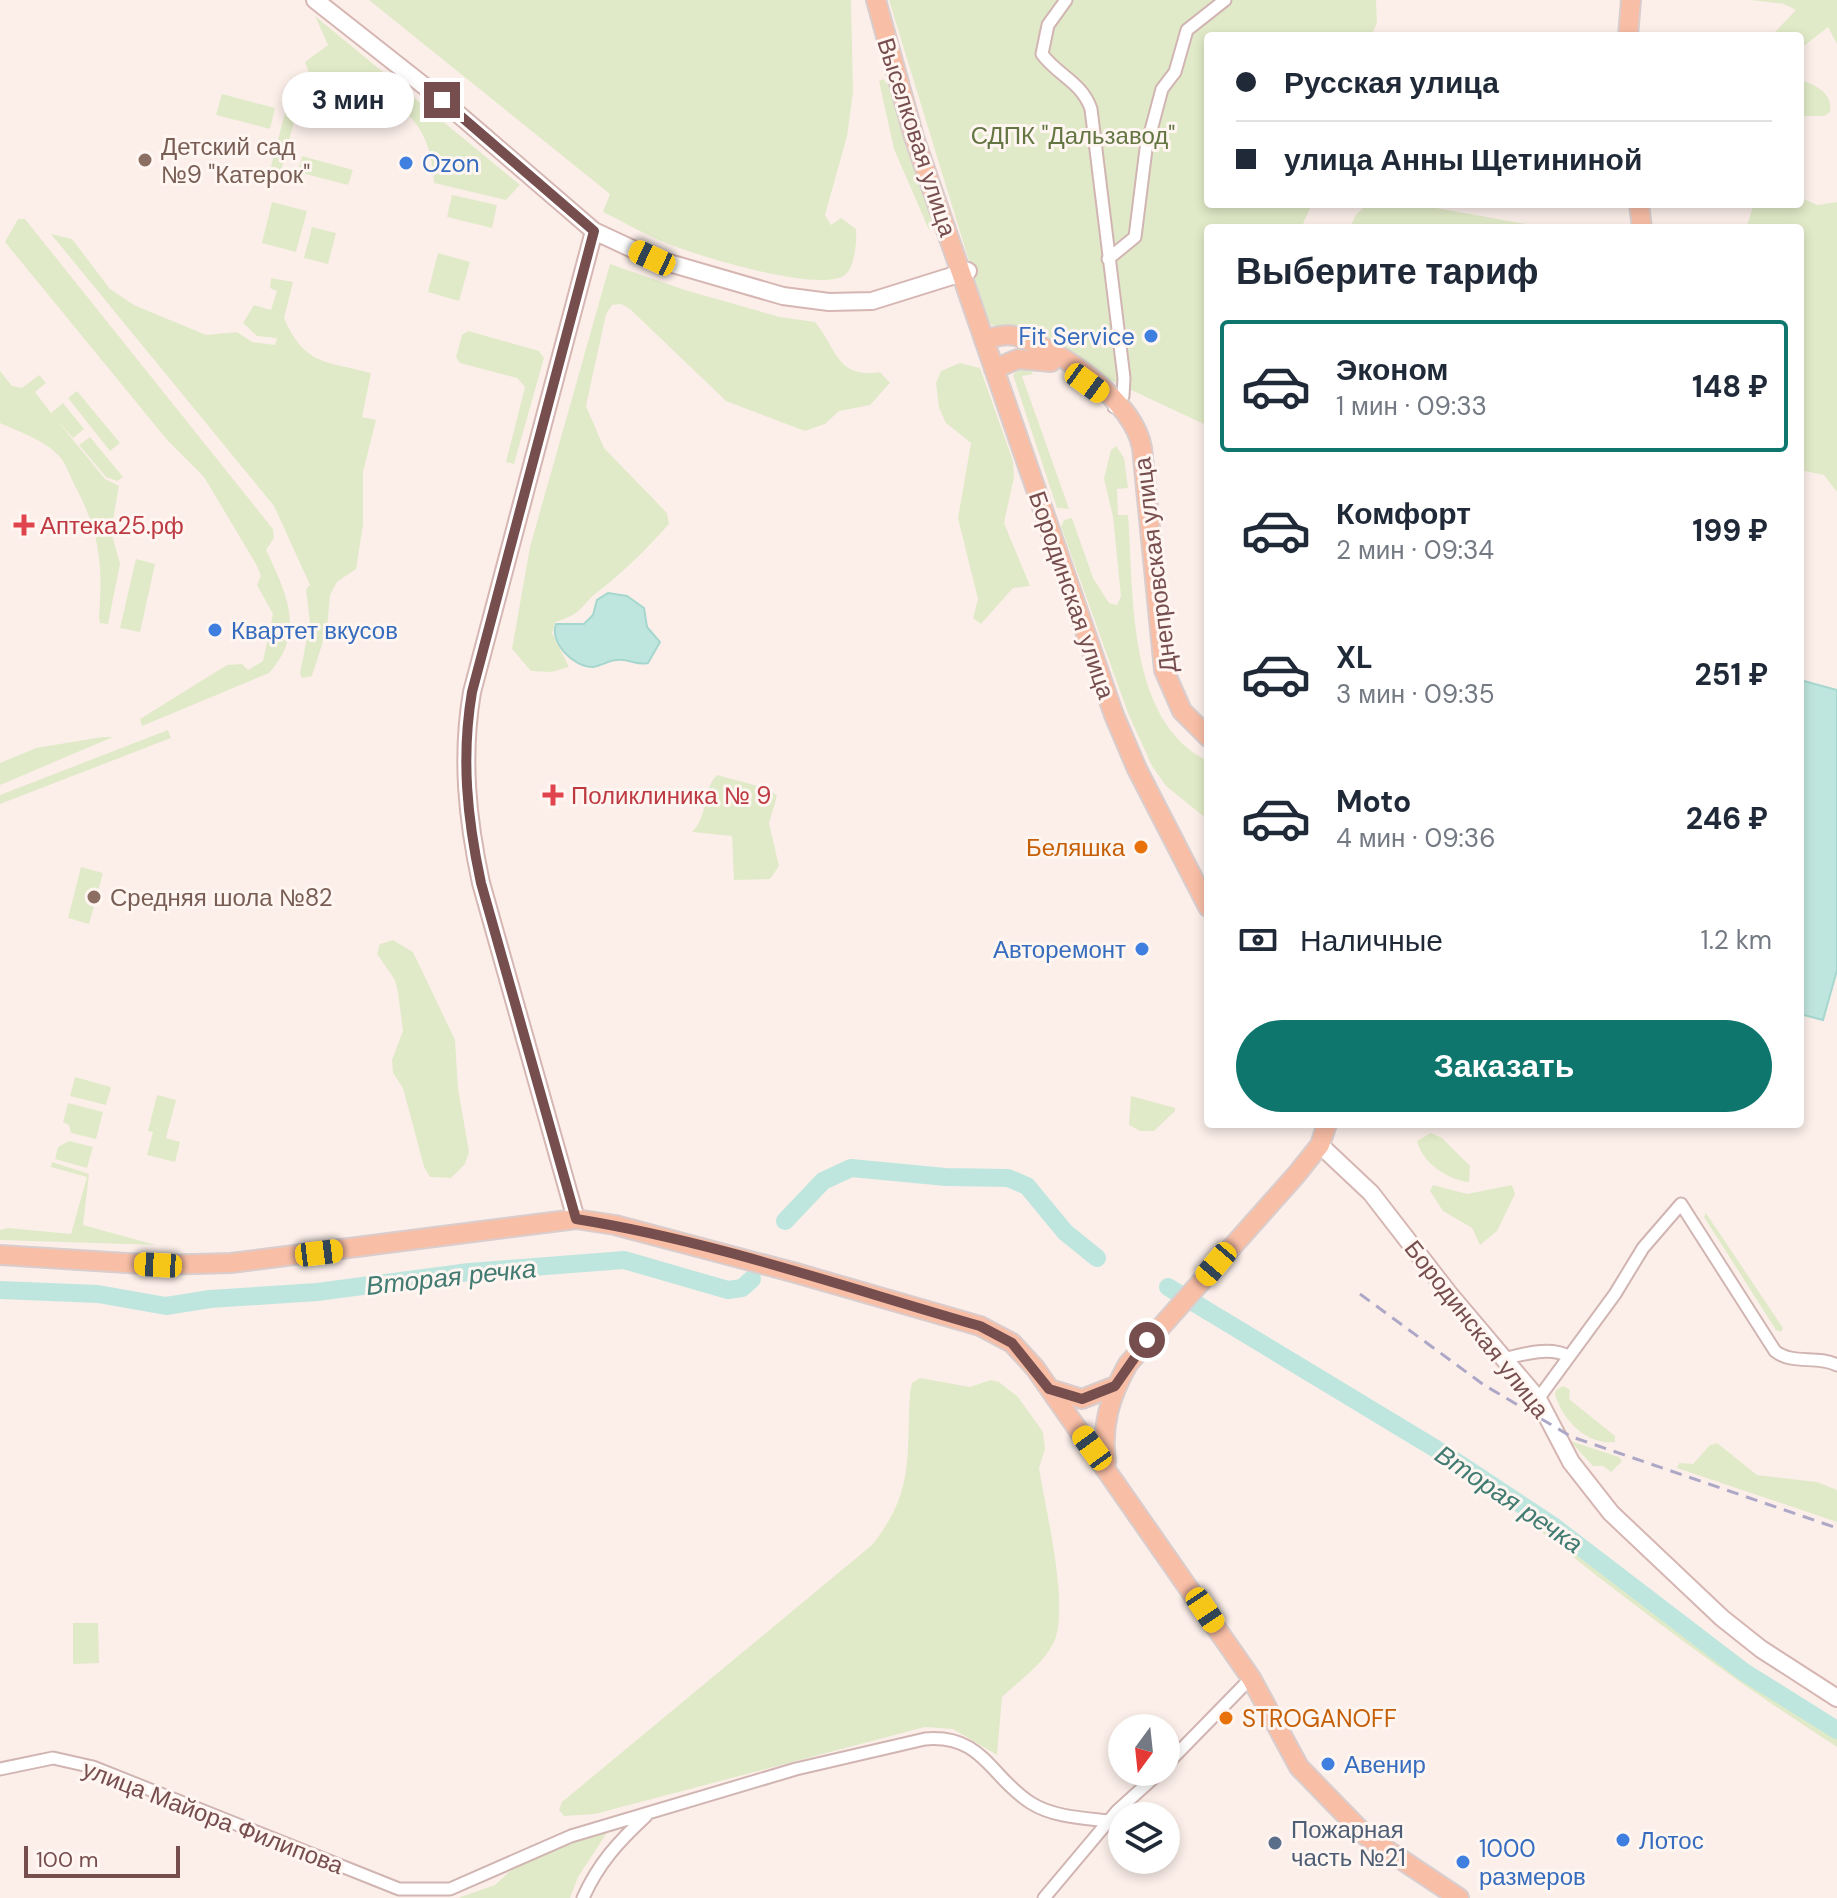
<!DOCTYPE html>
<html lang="ru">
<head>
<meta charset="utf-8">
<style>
  body { margin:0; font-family:"DM Sans",sans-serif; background:#f6f6f7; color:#1f2937; height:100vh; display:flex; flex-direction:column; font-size:30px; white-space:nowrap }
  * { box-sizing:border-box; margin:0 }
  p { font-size:26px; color:#747a83 }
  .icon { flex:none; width:44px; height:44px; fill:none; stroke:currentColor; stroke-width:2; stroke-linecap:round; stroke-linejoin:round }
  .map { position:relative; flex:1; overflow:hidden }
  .panel { position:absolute; left:1204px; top:224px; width:600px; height:904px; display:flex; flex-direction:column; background:#fff; border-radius:8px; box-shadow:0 4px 12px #0003 }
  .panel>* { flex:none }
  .guide { position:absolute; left:1204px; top:32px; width:600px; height:176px; border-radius:8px; box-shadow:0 4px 12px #0003; display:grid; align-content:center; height:176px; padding:0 32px; background:#fff }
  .needle { width:52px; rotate:195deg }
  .fabs { position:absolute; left:1108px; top:1714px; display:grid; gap:16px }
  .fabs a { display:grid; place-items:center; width:72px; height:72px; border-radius:50%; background:#fff; box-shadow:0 4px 12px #0003; font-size:40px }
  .scale { position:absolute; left:24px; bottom:20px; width:156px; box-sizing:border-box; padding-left:8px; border:4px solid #774e4e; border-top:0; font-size:22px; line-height:28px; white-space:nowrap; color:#774e4e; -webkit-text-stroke:6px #fff5f1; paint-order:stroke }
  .end { position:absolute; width:36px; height:36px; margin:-18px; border:10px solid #774e4e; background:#fff; box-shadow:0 0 0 4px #fff }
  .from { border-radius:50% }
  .bubble { position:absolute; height:56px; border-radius:28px; background:#fff; box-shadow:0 4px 12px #0003; font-size:26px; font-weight:700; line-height:56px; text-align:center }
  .car { position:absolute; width:24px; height:48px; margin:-24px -12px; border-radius:10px; box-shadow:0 0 6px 2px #0007; background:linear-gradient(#f5c518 24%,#345 0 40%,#f5c518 0 76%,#345 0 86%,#f5c518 0) }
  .guide b { display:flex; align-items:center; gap:28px; height:76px; font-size:30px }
  .guide b+b { border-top:2px solid #e0e1e3 }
  .guide i { width:20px; height:20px; background:#1f2937 }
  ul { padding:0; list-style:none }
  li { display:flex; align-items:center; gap:24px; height:132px; margin:0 16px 12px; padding:0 16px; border:4px solid transparent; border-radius:8px }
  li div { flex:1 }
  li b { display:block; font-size:30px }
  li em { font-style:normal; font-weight:700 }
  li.current { border-color:#0f766e }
  li>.icon { width:72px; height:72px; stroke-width:1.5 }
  h2 { padding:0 32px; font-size:36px; line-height:96px }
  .pay { display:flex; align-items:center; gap:20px; height:88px; padding:0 32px; font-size:30px }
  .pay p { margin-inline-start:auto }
  .primary-button { display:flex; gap:16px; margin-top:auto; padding:16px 32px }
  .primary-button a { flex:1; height:92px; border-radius:48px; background:#0f766e; color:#fff; font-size:32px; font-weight:700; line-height:92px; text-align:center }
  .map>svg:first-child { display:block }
  .green { fill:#e1eac8 }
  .water { fill:#bfe6de; stroke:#a5d7ce; stroke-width:2 }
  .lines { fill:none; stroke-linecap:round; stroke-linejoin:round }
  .river { stroke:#bfe6de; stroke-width:18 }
  .street-casing { stroke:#d1b5b2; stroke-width:15 }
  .secondary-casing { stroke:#d6b6b2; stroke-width:20 }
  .primary-casing { stroke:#d9cdcd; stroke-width:22 }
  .street { stroke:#fff; stroke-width:11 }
  .secondary { stroke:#fff; stroke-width:16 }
  .primary { stroke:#f8bea6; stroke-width:18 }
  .rail { stroke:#aea8c7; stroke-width:3; stroke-dasharray:12 8; stroke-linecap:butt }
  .route { stroke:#774e4e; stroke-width:10 }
  .education-dot { fill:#8d6e63; stroke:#fff5f1; stroke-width:3 }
  .shop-dot { fill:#3f7fe0; stroke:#fff5f1; stroke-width:3 }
  .health-dot { fill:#e0444e; stroke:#fff5f1; stroke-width:3 }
  .food-dot { fill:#e8710a; stroke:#fff5f1; stroke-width:3 }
  .service-dot { fill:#5c6f8a; stroke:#fff5f1; stroke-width:3 }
  .labels { text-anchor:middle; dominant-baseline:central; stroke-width:6; stroke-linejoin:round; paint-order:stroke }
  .park-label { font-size:24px; fill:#637642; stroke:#fff5f1 }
  .street-label { font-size:24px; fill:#774e4e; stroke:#fff5f1 }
  .education-label { font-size:24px; fill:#785e54; stroke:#fff5f1; text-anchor:start }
  .shop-label { font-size:24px; fill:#366cbe; stroke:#fff5f1; text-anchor:start }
  .health-label { font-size:24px; fill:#be3a42; stroke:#fff5f1; text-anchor:start }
  .food-label { font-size:24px; fill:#c56008; stroke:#fff5f1; text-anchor:end }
  .service-label { font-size:24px; fill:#4e5e75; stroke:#fff5f1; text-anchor:start }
  .water-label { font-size:26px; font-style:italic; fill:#417b71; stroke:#fff5f1 }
</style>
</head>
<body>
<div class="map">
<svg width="1837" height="1898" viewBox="0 0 1837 1898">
  <rect width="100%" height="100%" fill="#fcefea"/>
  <!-- green -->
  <path class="green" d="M369,0H851L853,92L847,136L825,215L831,225L841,218L856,229C857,241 855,267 845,275C819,294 690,254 659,240C640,232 622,221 603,212L610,194Z
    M889,0H1376L1377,23L1371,36H1208V204H1312L1301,228H1208V426L988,323Z
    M1751,0H1837V44L1828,27L1800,49V36H1771L1796,10L1784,4Z
    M315,16L520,185L506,200L434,183C430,101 380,95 311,79L305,62L328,45Z
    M295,75L303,87L281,172L268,178Z
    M883,79C900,92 924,196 932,222L929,230L894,149L879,81Z
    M1800,80C1816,85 1833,93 1830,112L1824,116H1800Z
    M222,94L275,108L270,129L216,115Z
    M302,156L353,170L348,185L298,172Z
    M452,195L497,205L492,228L447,217Z
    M1800,197L1817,205L1837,202V492L1824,475L1800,470V228H1746L1754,204H1800Z
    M272,202L307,211L296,252L262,243Z
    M1367,204H1413L1549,228H1350L1355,216Z
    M18,219H25L273,529L274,538L266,550C287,594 306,632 269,673L142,726L140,719L227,665L242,664L248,670L263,661L273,614L257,585L261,576L256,564L204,477L168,441L5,242Z
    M312,227L336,233L328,264L304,258Z
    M51,234L72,239L110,289L134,305L206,335L237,332L252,342L275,345L277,338L257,336L243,323L254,305L271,310L277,291L270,288L271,278L293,282L284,318C305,366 326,361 371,373L362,417L376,420L363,472V525L356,569L337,582L330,595L327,629L312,676L302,678L300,673L310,623L306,589L310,585L274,506Z
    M438,253L470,262L459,301L428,292Z
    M610,264L685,290L780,317L815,322C837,348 836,379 880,372L890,383L870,405L839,411L825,424L805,431L726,401L630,309L621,304L612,305L606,314L586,406L604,448L667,513L669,524C647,548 626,570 600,590C580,605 584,614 555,622L552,633L569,667L551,672L531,671L512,649L530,547Z
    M468,331L539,351L544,358L514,464L506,462L525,387L517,378L460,363L456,357L462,335Z
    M960,363L980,368L1013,461L1014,477L1004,523L1030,586L1013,588L981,624L973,618L978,599L958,518L971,443L946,423L939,408L936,383L941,371Z
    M1021,367L1030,369L1033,374L1022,376L1069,509L1057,508L1013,375Z
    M0,371L12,386L22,388L39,375L46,383L35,392L51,413L63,403L84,429L73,438L56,419L105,479L119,486L111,531L120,564L108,624L100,623L99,617C103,564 100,532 74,484C70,476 66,464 60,457C45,440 19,432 0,423Z
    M77,391L120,443L110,451L68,398Z
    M90,437L123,477L117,481L106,477L79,445Z
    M1116,446L1124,458L1128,488L1117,489L1118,515H1128C1134,592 1126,722 1208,761V820L1166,786L1152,766L1128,713L1061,527L1064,520L1072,518L1093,578L1109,603L1117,605L1121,596L1113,517L1104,478L1111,450Z
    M136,559L155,564L140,632L120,628Z
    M168,730L171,738L0,804V795Z
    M102,737H113L0,785V763L36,748Z
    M717,775L769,789L777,796L769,823L779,866L770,879L734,880L732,836L692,832C709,815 703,787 717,775Z
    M81,867L103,873L89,924L68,918Z
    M393,940L413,952L455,1040L458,1088L469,1152L465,1164L451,1178L430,1177L424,1167L403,1088L393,1073L392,1060L403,1031L398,993L395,980L377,954L380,944Z
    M75,1077L111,1087L106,1105L70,1096Z
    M157,1095L176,1100L166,1138L180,1142L175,1162L147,1155L153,1132L148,1131Z
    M1131,1096L1175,1108V1111L1154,1131H1140L1129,1125Z
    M68,1103L103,1112L96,1139L71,1133L69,1125L63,1122Z
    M1431,1133L1442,1138L1470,1166L1469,1182C1447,1180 1422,1162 1417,1141Z
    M69,1141L93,1147L87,1168L55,1159L58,1147Z
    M52,1162L89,1174L83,1225L156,1245L0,1240V1230L8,1228L71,1234L87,1177L51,1167Z
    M1433,1185L1467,1194L1512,1185L1515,1194L1497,1231L1480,1245L1472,1228L1443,1211L1430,1191Z
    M1706,1213L1783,1328L1781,1332L1776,1330L1704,1217Z
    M920,1378L970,1387L991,1380L999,1382L1018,1397L1043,1432L1045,1449L1039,1468C1045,1507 1071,1611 1053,1644C1042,1665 1019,1681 1002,1697L997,1755L953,1729L925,1727L595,1814L564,1816L559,1810L562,1802L872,1545C915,1491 906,1458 910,1393L912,1383Z
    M1563,1386L1570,1390L1569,1399L1615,1436V1442C1586,1445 1563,1420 1555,1395L1556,1390Z
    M1570,1441L1619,1457L1622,1461L1611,1472L1603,1466H1593Z
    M1717,1443L1757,1475L1817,1482L1837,1490V1522L1677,1468L1679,1463L1693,1464L1710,1445Z
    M1516,1505L1739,1675L1837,1737V1747C1723,1674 1616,1593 1511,1507Z
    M73,1623H98L99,1663L73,1664Z
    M603,1829L608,1831L578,1877L570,1898H458L495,1885L524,1858Z"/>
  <!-- water -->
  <path class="water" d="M608,593L627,596L644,608L647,627L660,642L648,663C636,666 629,658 617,660C609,660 601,666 593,667C573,667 549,642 556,624H584L593,615L597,600Z
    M1800,680L1837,690V970L1823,1020L1800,1014Z"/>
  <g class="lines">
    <!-- river -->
    <path class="river" d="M785,1221L823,1181L851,1168L946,1177L1008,1178L1027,1186L1065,1232L1097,1258
      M1168,1287L1446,1455L1552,1525L1744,1672L1837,1730
      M0,1290L98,1294L166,1306L210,1299L317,1292L469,1272L624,1260L728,1290L742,1288L752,1279"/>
    <defs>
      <path id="street" d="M1066,0L1048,25L1042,54C1057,75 1082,82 1091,109L1124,378L1123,396L1114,407
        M1108,259L1135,237L1146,149L1162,89L1175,72L1187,30L1225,0
        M1504,1359C1523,1354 1550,1346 1568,1356
        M1538,1399L1615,1294L1643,1248L1681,1204L1775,1351C1792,1365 1817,1355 1837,1365
        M1166,1765L1251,1678
        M0,1769L53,1758L93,1767L399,1889H450L571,1836L796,1769L925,1739C983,1734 990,1777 1031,1803C1053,1817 1083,1818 1109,1821
        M583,1898C598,1864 618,1842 646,1816
        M1044,1898L1117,1811L1160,1772"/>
      <path id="secondary" d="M315,0L442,100L594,231L652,258L783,296L829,302L872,301L968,271
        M1320,1145L1371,1193L1450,1295L1538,1399L1571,1462L1611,1513L1722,1618L1761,1649L1837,1698
        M576,1219L481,883C467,818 461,757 472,692L594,231"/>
      <path id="primary" d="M876,0L914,137L1114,715L1137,769L1208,907
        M1628,36L1631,0
        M1639,204L1642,228
        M984,340C994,337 1004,334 1015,336C1059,348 1134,401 1142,448L1164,670L1182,711L1208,737
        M994,369L1018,359L1051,362
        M0,1255L158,1265L231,1263L576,1219L615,1225L796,1273L980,1326L1012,1343L1035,1368L1251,1678L1299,1767L1366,1836L1459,1898
        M1050,1389L1082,1399L1115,1386
        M1106,1462C1101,1426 1110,1396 1128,1364L1296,1175L1320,1145L1327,1124"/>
    </defs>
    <!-- street casing -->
    <use href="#street" class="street-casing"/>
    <!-- secondary casing -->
    <use href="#secondary" class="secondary-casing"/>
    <!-- primary casing -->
    <use href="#primary" class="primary-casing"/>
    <!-- street -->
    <use href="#street" class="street"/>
    <!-- secondary -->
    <use href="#secondary" class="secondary"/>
    <!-- primary -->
    <use href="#primary" class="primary"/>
    <!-- rail -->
    <path class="rail" d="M1360,1294L1484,1385L1572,1437L1837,1528"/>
  </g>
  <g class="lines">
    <!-- route -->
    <path class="route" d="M442,100L594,231L472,692C461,757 467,818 481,883L576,1219C713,1241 847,1288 980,1326L1012,1343L1049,1389L1082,1399L1115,1386L1147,1340"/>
  </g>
  <!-- markers -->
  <g class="education-dot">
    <circle cx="145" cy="160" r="8"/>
    <circle cx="94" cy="897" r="8"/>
  </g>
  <g class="shop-dot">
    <circle cx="406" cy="163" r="8"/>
    <circle cx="1151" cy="336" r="8"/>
    <circle cx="215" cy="630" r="8"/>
    <circle cx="1142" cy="949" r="8"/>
    <circle cx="1328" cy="1764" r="8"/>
    <circle cx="1623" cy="1840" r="8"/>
    <circle cx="1463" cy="1862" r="8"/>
  </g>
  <g class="health-dot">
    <path d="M20 513h8v8h8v8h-8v8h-8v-8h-8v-8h8z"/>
    <path d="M549 783h8v8h8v8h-8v8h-8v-8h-8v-8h8z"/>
  </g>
  <g class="food-dot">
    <circle cx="1141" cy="847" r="8"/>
    <circle cx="1226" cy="1718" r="8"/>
  </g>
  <circle class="service-dot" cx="1275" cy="1843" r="8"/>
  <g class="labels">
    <!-- park labels -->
    <g class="park-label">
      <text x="1073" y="135">СДПК "Дальзавод"</text>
    </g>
    <!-- street labels -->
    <g class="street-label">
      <text transform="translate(917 137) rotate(72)">Выселковая улица</text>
      <text transform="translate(1155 565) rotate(-97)">Днепровская улица</text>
      <text transform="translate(1072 595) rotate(71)">Бородинская улица</text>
      <text transform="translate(1477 1329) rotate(52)">Бородинская улица</text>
      <text transform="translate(213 1817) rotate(21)">улица Майора Филипова</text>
    </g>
    <!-- education labels -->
    <g class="education-label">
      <text x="161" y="146">Детский сад<tspan x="161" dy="28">№9 "Катерок"</tspan></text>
      <text x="110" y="897">Средняя шола №82</text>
    </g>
    <!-- shop labels -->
    <g class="shop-label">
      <text x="422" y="163">Ozon</text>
      <text x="1135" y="336" text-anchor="end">Fit Service</text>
      <text x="231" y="630">Квартет вкусов</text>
      <text x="1126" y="949" text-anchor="end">Авторемонт</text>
      <text x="1344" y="1764">Авенир</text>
      <text x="1639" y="1840">Лотос</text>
      <text x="1479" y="1848">1000<tspan x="1479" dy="28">размеров</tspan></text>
    </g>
    <!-- health labels -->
    <g class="health-label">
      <text x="40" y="525">Аптека25.рф</text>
      <text x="571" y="795">Поликлиника № 9</text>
    </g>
    <!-- food labels -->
    <g class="food-label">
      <text x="1125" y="847">Беляшка</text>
      <text x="1242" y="1718" text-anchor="start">STROGANOFF</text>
    </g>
    <!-- service labels -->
    <g class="service-label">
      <text x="1291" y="1829">Пожарная<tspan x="1291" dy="28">часть №21</tspan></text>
    </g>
    <!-- water labels -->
    <g class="water-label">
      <text transform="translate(451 1277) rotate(-6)">Вторая речка</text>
      <text transform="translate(1509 1499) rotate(34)">Вторая речка</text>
    </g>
  </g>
</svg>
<div class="fabs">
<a><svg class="needle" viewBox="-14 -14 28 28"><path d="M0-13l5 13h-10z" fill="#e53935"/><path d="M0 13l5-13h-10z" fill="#747a83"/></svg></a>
<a><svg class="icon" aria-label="layers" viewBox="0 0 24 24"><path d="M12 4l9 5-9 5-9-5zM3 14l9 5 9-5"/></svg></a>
</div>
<div class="scale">100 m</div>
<i class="end from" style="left:1147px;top:1340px"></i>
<i class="end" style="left:442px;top:100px"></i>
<div class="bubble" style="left:282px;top:72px;width:132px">3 мин</div>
<i class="car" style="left:652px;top:258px;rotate:295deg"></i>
<i class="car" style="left:1087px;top:383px;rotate:126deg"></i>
<i class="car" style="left:319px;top:1253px;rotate:83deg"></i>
<i class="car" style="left:1216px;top:1264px;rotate:220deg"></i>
<i class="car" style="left:158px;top:1265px;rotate:273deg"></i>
<i class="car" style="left:1092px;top:1448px;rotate:324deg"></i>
<i class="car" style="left:1205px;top:1610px;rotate:146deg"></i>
<div class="guide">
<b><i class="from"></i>Русская улица</b>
<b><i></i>улица Анны Щетининой</b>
</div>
<section class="panel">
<h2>Выберите тариф</h2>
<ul>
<li class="current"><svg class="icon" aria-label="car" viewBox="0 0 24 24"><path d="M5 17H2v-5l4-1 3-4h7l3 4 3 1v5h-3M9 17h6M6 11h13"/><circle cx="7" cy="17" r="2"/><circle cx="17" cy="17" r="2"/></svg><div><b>Эконом</b><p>1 мин · 09:33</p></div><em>148 ₽</em></li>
<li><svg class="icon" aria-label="car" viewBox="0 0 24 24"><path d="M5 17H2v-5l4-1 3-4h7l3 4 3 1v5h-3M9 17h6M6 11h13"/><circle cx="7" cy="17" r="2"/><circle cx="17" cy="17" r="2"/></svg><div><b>Комфорт</b><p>2 мин · 09:34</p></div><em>199 ₽</em></li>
<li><svg class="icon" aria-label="car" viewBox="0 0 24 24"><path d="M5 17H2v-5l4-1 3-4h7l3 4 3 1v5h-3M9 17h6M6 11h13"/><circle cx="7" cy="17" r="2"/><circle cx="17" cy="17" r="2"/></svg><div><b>XL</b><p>3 мин · 09:35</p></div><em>251 ₽</em></li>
<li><svg class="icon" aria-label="car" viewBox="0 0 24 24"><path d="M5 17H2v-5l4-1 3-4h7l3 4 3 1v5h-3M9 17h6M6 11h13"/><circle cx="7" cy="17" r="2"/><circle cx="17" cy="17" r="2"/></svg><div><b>Moto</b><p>4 мин · 09:36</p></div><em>246 ₽</em></li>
</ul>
<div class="pay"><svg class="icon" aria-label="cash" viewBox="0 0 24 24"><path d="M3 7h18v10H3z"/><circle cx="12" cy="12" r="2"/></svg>Наличные<p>1.2 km</p></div>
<div class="primary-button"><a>Заказать</a></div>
</section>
</div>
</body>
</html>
